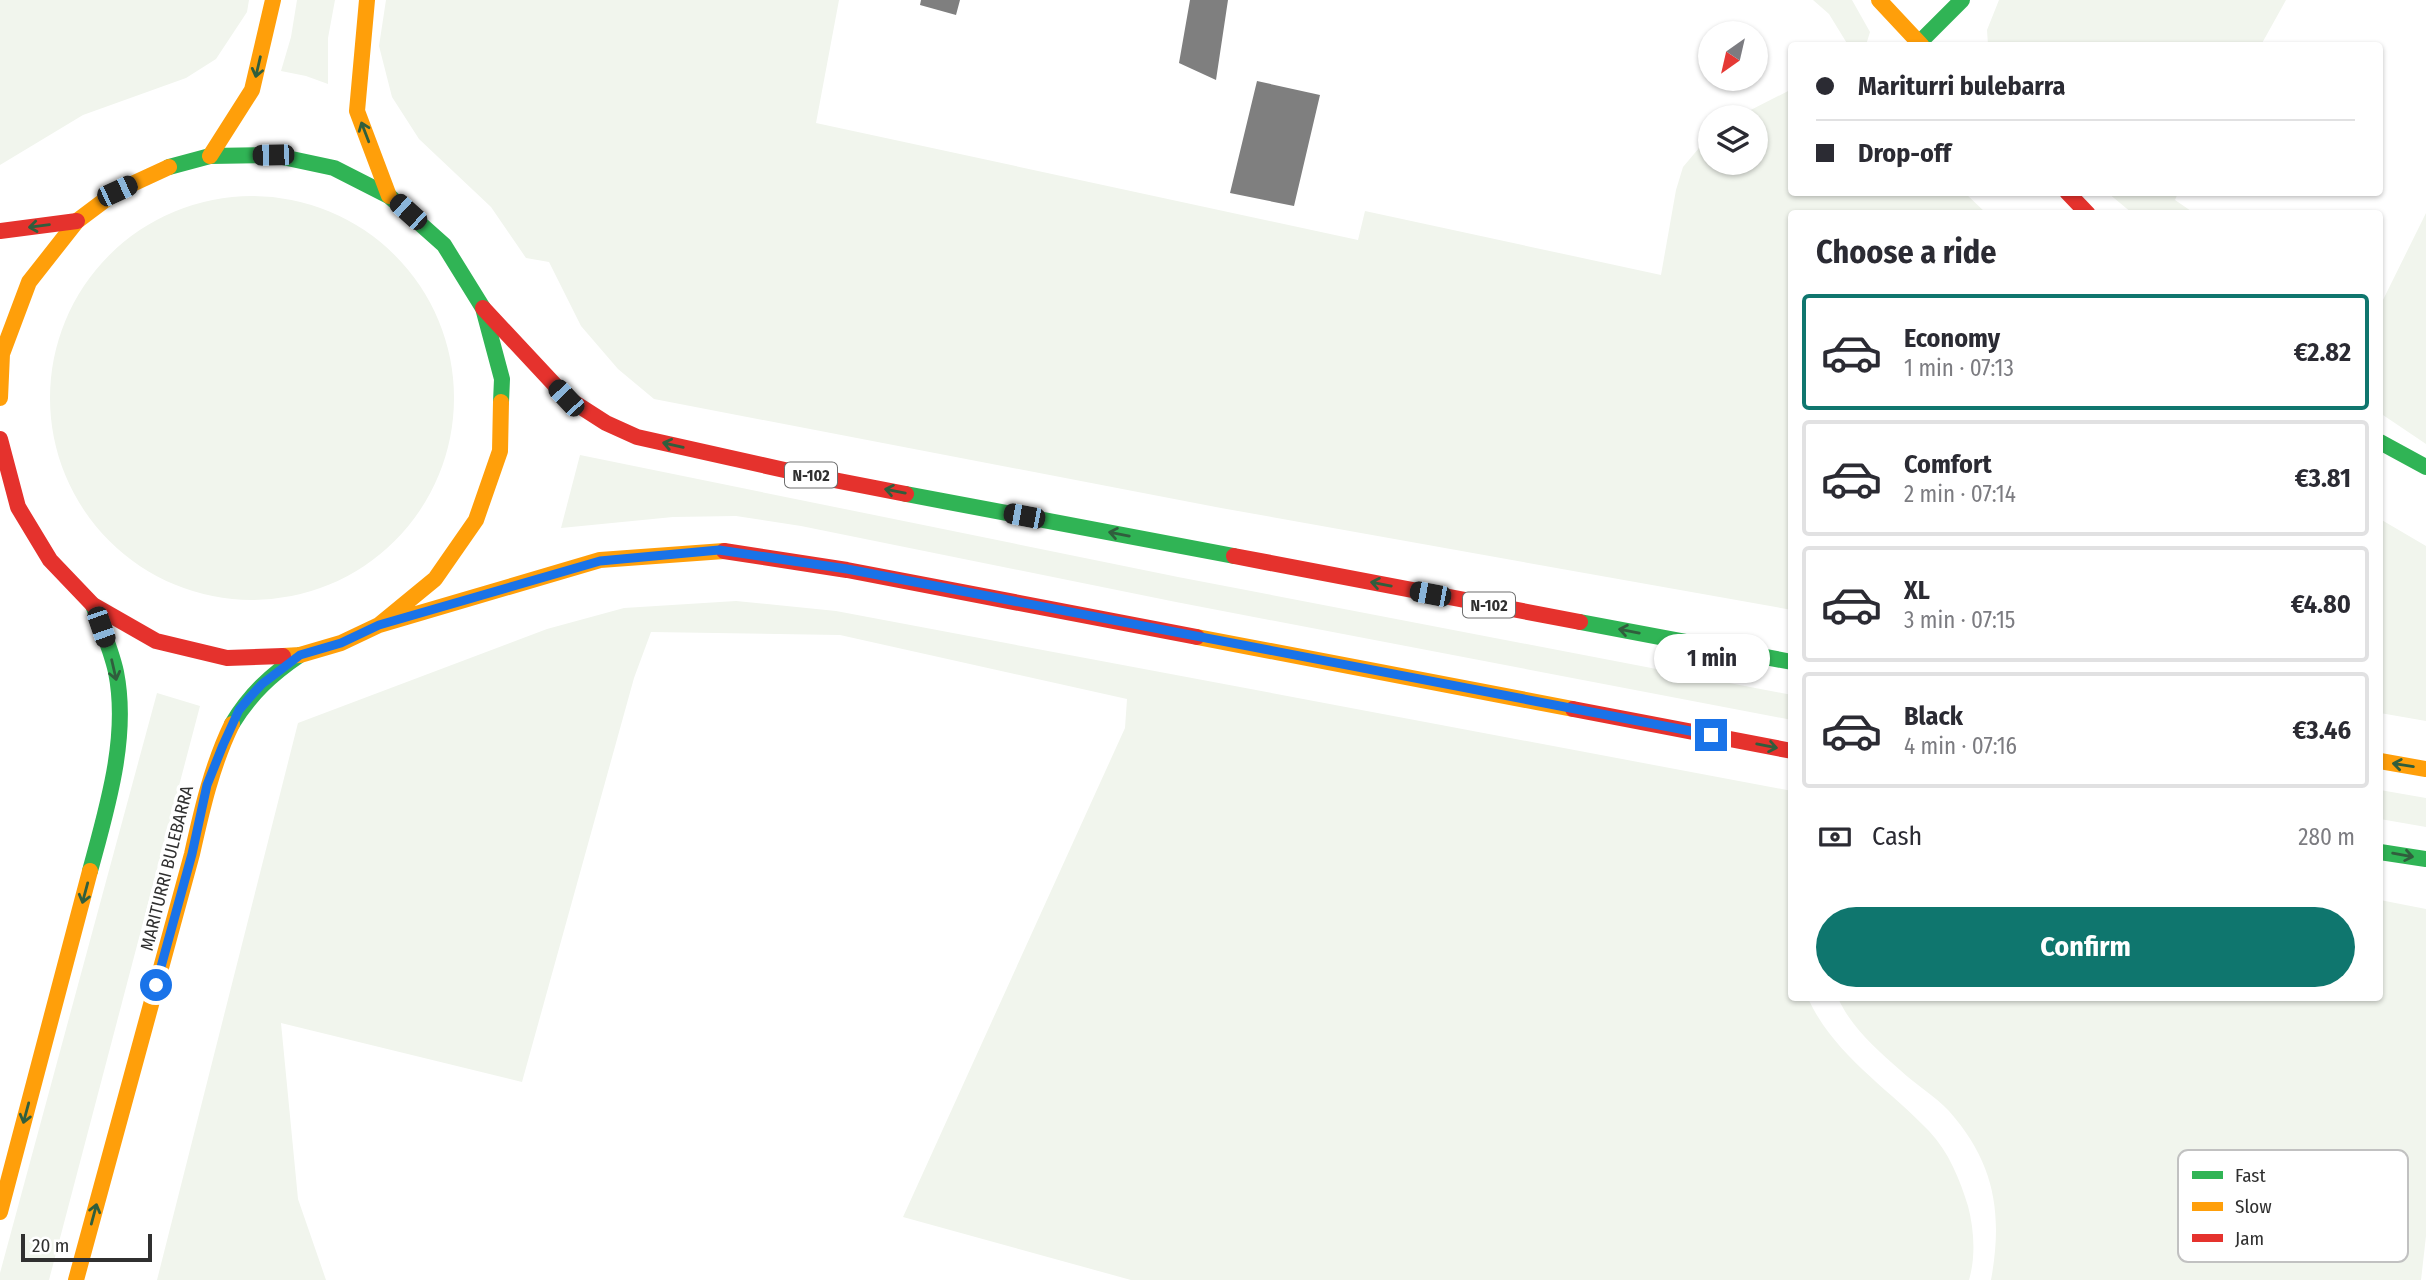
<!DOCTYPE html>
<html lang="en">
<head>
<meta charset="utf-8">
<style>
  body { margin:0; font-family:"Fira Sans Condensed",sans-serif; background:#f2f2f3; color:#2b2b33; height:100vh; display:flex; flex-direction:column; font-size:26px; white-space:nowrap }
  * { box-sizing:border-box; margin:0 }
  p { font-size:23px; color:#7c7c81 }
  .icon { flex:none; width:38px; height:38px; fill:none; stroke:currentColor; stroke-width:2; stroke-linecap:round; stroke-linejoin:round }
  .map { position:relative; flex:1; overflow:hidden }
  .panel { position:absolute; left:1788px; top:210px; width:595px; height:791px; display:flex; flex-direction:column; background:#fff; border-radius:7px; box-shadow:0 2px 5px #0004 }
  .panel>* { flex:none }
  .banner { position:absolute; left:1788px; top:42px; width:595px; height:154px; border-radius:7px; box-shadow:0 2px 5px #0004; display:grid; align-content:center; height:154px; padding:0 28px; background:#fff }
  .needle { width:46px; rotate:214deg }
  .tools { position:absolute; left:1698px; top:21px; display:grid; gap:14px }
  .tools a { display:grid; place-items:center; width:70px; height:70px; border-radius:50%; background:#fff; box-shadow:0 2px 5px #0004; font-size:35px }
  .scale { position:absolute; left:21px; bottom:18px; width:131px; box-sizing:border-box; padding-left:7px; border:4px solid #303030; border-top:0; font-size:19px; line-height:24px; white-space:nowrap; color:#303030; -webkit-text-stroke:5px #fff; paint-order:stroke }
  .end { position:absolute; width:32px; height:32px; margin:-16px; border:9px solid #1a73e8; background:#fff; box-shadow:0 0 0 4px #fff }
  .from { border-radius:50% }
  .bubble { position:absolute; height:49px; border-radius:24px; background:#fff; box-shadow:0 2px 5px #0004; font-size:23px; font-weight:700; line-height:49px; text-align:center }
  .car { position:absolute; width:21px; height:42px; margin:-21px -10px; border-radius:9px; box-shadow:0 0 5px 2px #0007; background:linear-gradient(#222 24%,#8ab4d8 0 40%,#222 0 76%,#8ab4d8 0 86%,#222 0) }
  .banner b { display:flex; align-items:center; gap:24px; height:66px; font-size:26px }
  .banner b+b { border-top:2px solid #e1e1e2 }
  .banner i { width:18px; height:18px; background:#2b2b33 }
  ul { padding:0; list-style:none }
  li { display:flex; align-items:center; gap:21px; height:116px; margin:0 14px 10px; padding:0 14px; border:4px solid #e1e1e2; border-radius:7px }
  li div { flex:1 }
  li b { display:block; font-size:26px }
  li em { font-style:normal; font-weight:700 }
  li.current { border-color:#0f766e }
  li>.icon { width:63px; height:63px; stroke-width:1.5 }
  h2 { padding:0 28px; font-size:32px; line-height:84px }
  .pay { display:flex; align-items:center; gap:18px; height:77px; padding:0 28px; font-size:26px }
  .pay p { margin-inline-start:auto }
  .primary-button { display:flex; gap:14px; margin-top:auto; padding:14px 28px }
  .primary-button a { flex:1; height:80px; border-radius:42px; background:#0f766e; color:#fff; font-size:28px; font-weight:700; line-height:80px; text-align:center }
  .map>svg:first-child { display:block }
  .green { fill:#f1f5ed }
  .building { fill:#7f7f7f }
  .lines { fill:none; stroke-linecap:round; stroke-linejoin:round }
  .fast { stroke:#30b455; stroke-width:16 }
  .slow { stroke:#ff9f0a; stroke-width:16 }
  .jam { stroke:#e5322d; stroke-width:16 }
  .oneway { stroke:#305e3d }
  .route { stroke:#1a73e8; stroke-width:9 }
  .labels { text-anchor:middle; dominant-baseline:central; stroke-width:7; stroke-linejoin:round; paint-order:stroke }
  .shield { fill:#fff; stroke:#6e6e6e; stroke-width:2 }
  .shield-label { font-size:16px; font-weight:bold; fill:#303030 }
  .street-label { font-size:18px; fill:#303030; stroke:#fff }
  .key { fill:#fff; stroke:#c1c1c1; stroke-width:2 }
  .key-label { font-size:19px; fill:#303030 }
</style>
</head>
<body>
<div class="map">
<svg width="2426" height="1280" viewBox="0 0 2426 1280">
  <rect width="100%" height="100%" fill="#fff"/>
  <!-- green -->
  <path class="green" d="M0,0H249L247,12L216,59L186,78L83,115L0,165Z
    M297,0H335L328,38V84L306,76L281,71L291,37Z
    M386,0H839L816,123L1358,240L1365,211L1661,275L1676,190L1683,167L1710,135V163H1755V117H1737L1792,89V192L1965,193L1986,213L1792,214V610L1221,508L654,399L618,369L581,326L549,262L526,258L491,207L419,139L392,97L379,46Z
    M1813,0H1852L1870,32L1866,45H1848L1829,14Z
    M1999,0H2286L2261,45H1988L1987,30Z
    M2108,193H2178L2175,200L2194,213H2132Z
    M50 398a202 202 0 1 1 404 0a202 202 0 1 1-404 0Z
    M2426,213V444L2380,413V306Z
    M580,455L1178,577L1792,695V720L1176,602L801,526L736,516L673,517L561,528Z
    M2380,519L2426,546V721L2380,713Z
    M736,601L836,611L1792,791V998H1808C1833,1054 1888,1088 1929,1131C1949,1152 1960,1180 1968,1206C1974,1229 1976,1256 1969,1280H1131L903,1217L1125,728L1127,699L840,635L651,632L634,678L522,1082L281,1023L298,1199L326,1280H157L298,723L547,629L624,608Z
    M157,693L200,706L49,1280H0V1273Z
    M2380,790L2426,798V827L2380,819Z
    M2380,900L2426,909V1236L2421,1280H1991C2003,1214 1995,1163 1949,1111C1935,1096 1915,1084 1900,1070C1876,1049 1851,1027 1838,998H2380Z"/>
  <!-- building -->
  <path class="building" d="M921,0H960L956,15L920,5Z
    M1190,0H1228L1216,80L1179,63Z
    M1257,81L1320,95L1294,206L1230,193Z"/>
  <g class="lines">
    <!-- fast -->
    <path class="fast" d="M1919,43L1962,0
      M169,167L210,156L273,155L334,168L389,196L444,245L483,308L502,379L501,402
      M2380,442L2426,467
      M906,494L1234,556
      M1580,622L1792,662
      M232,724C250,694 272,674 300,655
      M2380,852L2426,859
      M90,871C107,808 129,737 116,672C111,649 101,627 93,605"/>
    <!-- slow -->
    <path class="slow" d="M367,0L357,111L389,196
      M1879,0L1922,46
      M210,156L252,90L273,0
      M0,398L2,354L29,282L77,221L117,191L169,167
      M379,625L600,560L724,551
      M1197,637L1573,709
      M283,656L300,655L341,643L379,625L435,579L476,520L500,451L501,402
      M2380,761L2426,769
      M0,1212L90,871
      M76,1280L192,854C202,809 212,765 232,724"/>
    <!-- jam -->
    <path class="jam" d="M2067,192L2088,214
      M0,231L77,221
      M483,308L567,398L606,423L637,437L798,473L906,494
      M0,439L18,507L50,560L93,605L156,641L227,658L283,656
      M724,551L847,570L1197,637
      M1234,556L1580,622
      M1573,709L1792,751"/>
  </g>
  <!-- one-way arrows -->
  <defs><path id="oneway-shaft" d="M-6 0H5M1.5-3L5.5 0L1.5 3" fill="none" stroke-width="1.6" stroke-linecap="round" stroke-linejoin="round" transform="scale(1.75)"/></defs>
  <g class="oneway">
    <use href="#oneway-shaft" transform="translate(258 67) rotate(103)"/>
    <use href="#oneway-shaft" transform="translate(365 132) rotate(-111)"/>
    <use href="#oneway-shaft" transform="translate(39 226) rotate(173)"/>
    <use href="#oneway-shaft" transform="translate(673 445) rotate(-167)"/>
    <use href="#oneway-shaft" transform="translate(895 491) rotate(-169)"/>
    <use href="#oneway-shaft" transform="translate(1119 534) rotate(-169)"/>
    <use href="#oneway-shaft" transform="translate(1381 584) rotate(-169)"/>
    <use href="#oneway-shaft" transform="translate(1629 631) rotate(-169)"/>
    <use href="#oneway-shaft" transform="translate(114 670) rotate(77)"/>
    <use href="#oneway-shaft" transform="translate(1767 746) rotate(11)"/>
    <use href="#oneway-shaft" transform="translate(2403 765) rotate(-171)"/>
    <use href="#oneway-shaft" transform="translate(2403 855) rotate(10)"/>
    <use href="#oneway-shaft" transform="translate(85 893) rotate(105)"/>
    <use href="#oneway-shaft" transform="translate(26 1113) rotate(105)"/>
    <use href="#oneway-shaft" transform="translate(94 1214) rotate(-75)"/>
  </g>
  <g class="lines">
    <!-- route -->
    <path class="route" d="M156,985L192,854L207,785L223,745L239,710L250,697L262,684L300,655L341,643L379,625L600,561L719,550L847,569L1711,735"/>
  </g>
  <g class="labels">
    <!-- shield labels -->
    <g class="shield">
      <rect x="785" y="462.5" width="52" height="25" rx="5"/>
      <rect x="1463" y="592.5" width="52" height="25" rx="5"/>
    </g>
    <g class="shield-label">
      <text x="811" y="475">N-102</text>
      <text x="1489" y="605">N-102</text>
    </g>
    <!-- street labels -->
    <g class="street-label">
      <text transform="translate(167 868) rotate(-76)">MARITURRI BULEBARRA</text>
    </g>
  </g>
  <!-- legend -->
  <rect x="2178" y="1150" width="230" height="112" rx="10" class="key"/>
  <rect x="2192" y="1171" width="31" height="8" fill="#30b455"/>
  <rect x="2192" y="1202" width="31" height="9" fill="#ff9f0a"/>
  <rect x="2192" y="1234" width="31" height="8" fill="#e5322d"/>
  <g class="key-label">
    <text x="2235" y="1182">Fast</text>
    <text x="2235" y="1213">Slow</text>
    <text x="2235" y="1245">Jam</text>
  </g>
</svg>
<div class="tools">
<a><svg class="needle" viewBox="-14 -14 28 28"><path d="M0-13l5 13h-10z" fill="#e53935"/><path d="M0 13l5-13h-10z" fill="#7c7c81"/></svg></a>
<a><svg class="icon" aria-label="layers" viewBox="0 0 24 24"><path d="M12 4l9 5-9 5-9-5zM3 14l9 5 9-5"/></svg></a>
</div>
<div class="scale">20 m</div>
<i class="end from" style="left:156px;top:985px"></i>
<i class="end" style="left:1711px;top:735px"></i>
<div class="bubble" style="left:1654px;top:634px;width:116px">1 min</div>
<i class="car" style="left:273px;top:155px;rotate:269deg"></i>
<i class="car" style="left:117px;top:191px;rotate:65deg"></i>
<i class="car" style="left:408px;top:212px;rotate:312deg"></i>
<i class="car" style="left:566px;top:398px;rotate:317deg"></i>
<i class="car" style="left:1024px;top:516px;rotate:281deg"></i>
<i class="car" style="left:1430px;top:594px;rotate:281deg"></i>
<i class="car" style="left:101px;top:627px;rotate:161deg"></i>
<div class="banner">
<b><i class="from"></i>Mariturri bulebarra</b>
<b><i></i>Drop-off</b>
</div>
<section class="panel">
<h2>Choose a ride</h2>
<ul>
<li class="current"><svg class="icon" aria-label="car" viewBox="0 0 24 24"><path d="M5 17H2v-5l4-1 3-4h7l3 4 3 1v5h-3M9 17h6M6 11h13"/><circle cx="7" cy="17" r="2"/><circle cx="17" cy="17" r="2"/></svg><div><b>Economy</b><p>1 min · 07:13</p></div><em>€2.82</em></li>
<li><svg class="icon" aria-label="car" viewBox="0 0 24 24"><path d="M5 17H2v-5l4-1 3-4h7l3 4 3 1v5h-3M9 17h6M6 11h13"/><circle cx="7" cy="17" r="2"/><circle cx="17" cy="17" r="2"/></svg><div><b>Comfort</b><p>2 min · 07:14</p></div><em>€3.81</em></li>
<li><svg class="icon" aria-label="car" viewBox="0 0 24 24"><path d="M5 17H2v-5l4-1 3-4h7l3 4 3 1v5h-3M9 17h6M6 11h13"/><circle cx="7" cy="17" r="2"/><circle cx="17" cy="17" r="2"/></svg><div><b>XL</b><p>3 min · 07:15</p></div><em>€4.80</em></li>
<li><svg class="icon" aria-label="car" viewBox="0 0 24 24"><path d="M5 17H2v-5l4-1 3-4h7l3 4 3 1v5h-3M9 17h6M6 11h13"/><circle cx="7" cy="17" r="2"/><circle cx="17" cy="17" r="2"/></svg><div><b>Black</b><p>4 min · 07:16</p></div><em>€3.46</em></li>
</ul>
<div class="pay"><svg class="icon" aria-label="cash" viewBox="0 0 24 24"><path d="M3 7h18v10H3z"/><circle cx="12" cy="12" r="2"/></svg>Cash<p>280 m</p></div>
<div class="primary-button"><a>Confirm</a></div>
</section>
</div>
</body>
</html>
